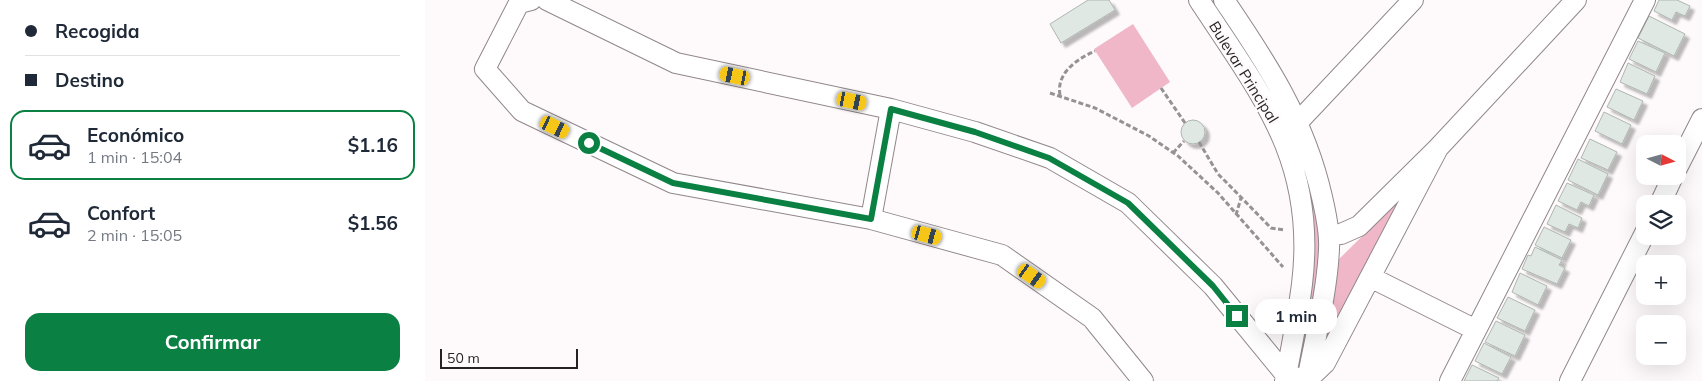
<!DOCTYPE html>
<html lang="es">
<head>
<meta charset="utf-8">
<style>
  body { margin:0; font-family:Mulish,sans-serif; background:#f6f6f7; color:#1f2937; height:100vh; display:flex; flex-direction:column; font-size:19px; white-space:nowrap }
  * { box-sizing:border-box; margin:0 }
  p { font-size:16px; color:#747a83 }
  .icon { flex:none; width:28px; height:28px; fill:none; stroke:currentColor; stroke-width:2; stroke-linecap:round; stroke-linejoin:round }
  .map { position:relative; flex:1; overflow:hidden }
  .sheet { display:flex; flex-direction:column; background:#fff; width:425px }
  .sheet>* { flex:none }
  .guide { display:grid; align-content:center; height:110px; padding:0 25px; background:#fff }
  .needle { width:32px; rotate:96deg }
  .buttons { position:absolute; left:1211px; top:135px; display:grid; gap:10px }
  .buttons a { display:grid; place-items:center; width:50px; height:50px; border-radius:10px; background:#fff; box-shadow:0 5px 20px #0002; font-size:25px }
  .scale { position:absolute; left:15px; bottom:12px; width:138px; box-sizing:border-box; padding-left:5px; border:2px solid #252223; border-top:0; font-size:14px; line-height:18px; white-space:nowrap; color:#252223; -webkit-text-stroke:4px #fef9fb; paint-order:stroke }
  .end { position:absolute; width:22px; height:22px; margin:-11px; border:6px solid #0b8043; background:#fff; box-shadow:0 0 0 2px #fff }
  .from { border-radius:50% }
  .bubble { position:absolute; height:35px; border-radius:15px; background:#fff; box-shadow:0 5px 20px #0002; font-size:16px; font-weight:700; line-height:35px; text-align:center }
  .car { position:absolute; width:15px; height:30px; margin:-15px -8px; border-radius:6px; box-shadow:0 0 4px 1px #0007; background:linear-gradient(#f5c518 24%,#345 0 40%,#f5c518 0 76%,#345 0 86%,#f5c518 0) }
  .guide b { display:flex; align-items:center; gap:18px; height:48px; font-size:19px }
  .guide b+b { border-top:1px solid #e0e1e3 }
  .guide i { width:12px; height:12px; background:#1f2937 }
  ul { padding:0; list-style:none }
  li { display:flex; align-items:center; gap:15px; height:70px; margin:0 10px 8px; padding:0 15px; border:2px solid transparent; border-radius:15px }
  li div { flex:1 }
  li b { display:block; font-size:19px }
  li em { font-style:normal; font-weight:700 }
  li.selected { border-color:#0b8043 }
  li>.icon { width:45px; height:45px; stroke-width:1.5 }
  .action { display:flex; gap:10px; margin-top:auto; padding:10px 25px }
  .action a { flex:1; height:58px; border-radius:15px; background:#0b8043; color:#fff; font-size:20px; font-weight:700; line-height:58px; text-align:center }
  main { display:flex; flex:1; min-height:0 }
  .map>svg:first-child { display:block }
  .green { fill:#efb7c7 }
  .building { fill:#dfe8e2; stroke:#aeb6b0; filter:url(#shadow) }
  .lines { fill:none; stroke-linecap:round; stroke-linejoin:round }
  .minor-casing { stroke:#91878a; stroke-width:22 }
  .path { stroke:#969293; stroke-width:3; stroke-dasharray:5 2.5; stroke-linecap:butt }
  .minor { stroke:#fff; stroke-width:20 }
  .route { stroke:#0b8043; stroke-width:6 }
  .labels { text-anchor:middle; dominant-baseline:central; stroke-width:4.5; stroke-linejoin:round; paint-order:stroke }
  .street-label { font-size:15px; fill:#252223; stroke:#fef9fb }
</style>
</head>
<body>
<main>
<section class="sheet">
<div class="guide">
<b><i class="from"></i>Recogida</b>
<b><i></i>Destino</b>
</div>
<ul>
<li class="selected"><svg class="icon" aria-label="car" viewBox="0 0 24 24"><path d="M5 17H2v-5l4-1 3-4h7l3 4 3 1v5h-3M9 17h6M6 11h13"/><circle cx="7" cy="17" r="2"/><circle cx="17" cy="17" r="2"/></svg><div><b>Económico</b><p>1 min · 15:04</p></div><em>$1.16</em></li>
<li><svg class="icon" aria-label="car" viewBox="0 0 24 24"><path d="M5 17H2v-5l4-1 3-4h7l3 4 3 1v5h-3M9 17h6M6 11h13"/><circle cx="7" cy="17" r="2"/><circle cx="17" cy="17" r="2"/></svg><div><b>Confort</b><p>2 min · 15:05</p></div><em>$1.56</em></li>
</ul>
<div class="action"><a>Confirmar</a></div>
</section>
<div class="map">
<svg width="1277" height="381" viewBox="0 0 1277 381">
  <defs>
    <filter id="shadow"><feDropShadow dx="4.5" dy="4.5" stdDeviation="1" flood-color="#0004"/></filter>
  </defs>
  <rect width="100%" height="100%" fill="#fef9fb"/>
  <!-- green -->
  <path class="green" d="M708,24L745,82L707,108L669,49Z
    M814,42C856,97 896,180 894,251C893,283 886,314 879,345L877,346L875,344L889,272V218L886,195L869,141L810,44Z
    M974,200L977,201L900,343L899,333L911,262Z"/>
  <!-- building -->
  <path class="building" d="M663,0H684L690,10L636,43L625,24Z
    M1234,0H1252L1265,6L1260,16L1251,12L1247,20L1229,11Z
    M1224,16L1260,34L1249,56L1213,38Z
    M1213,41L1240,53L1231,72L1204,59Z
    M1203,63L1230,76L1222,94L1195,82Z
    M1191,89L1218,101L1209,120L1182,107Z
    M1179,112L1206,125L1197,144L1170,131Z
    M756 132a12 12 0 1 1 24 0a12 12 0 1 1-24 0Z
    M1165,139L1192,152L1183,170L1156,158Z
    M1153,159L1183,174L1173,195L1143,180Z
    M1142,183L1169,195L1164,206L1156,202L1152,210L1133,201Z
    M1131,205L1157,218L1153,228L1144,224L1140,232L1122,224Z
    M1119,227L1146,240L1137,258L1110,245Z
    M1110,247L1137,260L1134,265L1140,268L1132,284L1097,269L1103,255L1106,256Z
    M1095,273L1122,286L1113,305L1087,292Z
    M1083,297L1110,310L1100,331L1072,318Z
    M1071,321L1100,335L1090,356L1060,342Z
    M1059,343L1086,357L1077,374L1050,361Z
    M1047,365L1074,378L1072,381H1039Z"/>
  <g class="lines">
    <defs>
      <path id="minor" d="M106,0L94,3L60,69L97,111L248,183L446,219L577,255L667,318L718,381
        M122,0L251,63L466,109L550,132L625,158L703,203L788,286L861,375L882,380L900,363L1013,148
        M774,0C837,96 892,161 877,284C873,316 866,349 860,381
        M799,0C842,63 880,121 897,197C901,214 905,232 904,249C902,293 890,338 882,381
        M873,122L988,0
        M1252,168L1277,119
        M1235,204L1248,176
        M446,219L466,109
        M904,236L916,234L934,226L1013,148L1151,0
        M947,278L1051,330
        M1025,381L1220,0
        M1145,381L1220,233"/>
    </defs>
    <!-- minor casing -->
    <use href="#minor" class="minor-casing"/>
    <!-- path -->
    <path class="path" d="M736,88L760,123
      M625,93L670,108L724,136L753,156L793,193L858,267
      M635,95C631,73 652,59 670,51
      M774,142L793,174L806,187L846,228L860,230
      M748,153L759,141
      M811,215L816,198"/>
    <!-- minor -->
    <use href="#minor" class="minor"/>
  </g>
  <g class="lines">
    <!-- route -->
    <path class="route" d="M164,143L248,183L446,219L466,109L550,132L624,158L703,203L788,286L812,316"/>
  </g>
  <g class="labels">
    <!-- street labels -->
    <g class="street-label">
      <text transform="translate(819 72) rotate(58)">Bulevar Principal</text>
    </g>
  </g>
</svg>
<div class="buttons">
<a><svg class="needle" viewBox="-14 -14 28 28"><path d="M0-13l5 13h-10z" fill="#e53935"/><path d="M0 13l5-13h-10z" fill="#747a83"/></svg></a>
<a><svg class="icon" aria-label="layers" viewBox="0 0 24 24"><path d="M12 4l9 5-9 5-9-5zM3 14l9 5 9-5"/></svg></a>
<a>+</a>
<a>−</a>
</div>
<div class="scale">50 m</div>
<i class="end from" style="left:164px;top:143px"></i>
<i class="end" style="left:812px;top:316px"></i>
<div class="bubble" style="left:830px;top:299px;width:82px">1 min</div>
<i class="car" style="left:310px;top:76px;rotate:282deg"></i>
<i class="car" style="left:427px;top:101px;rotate:102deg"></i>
<i class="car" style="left:130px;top:127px;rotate:116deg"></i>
<i class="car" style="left:502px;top:235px;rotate:105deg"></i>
<i class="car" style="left:607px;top:276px;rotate:125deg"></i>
</div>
</main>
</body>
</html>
